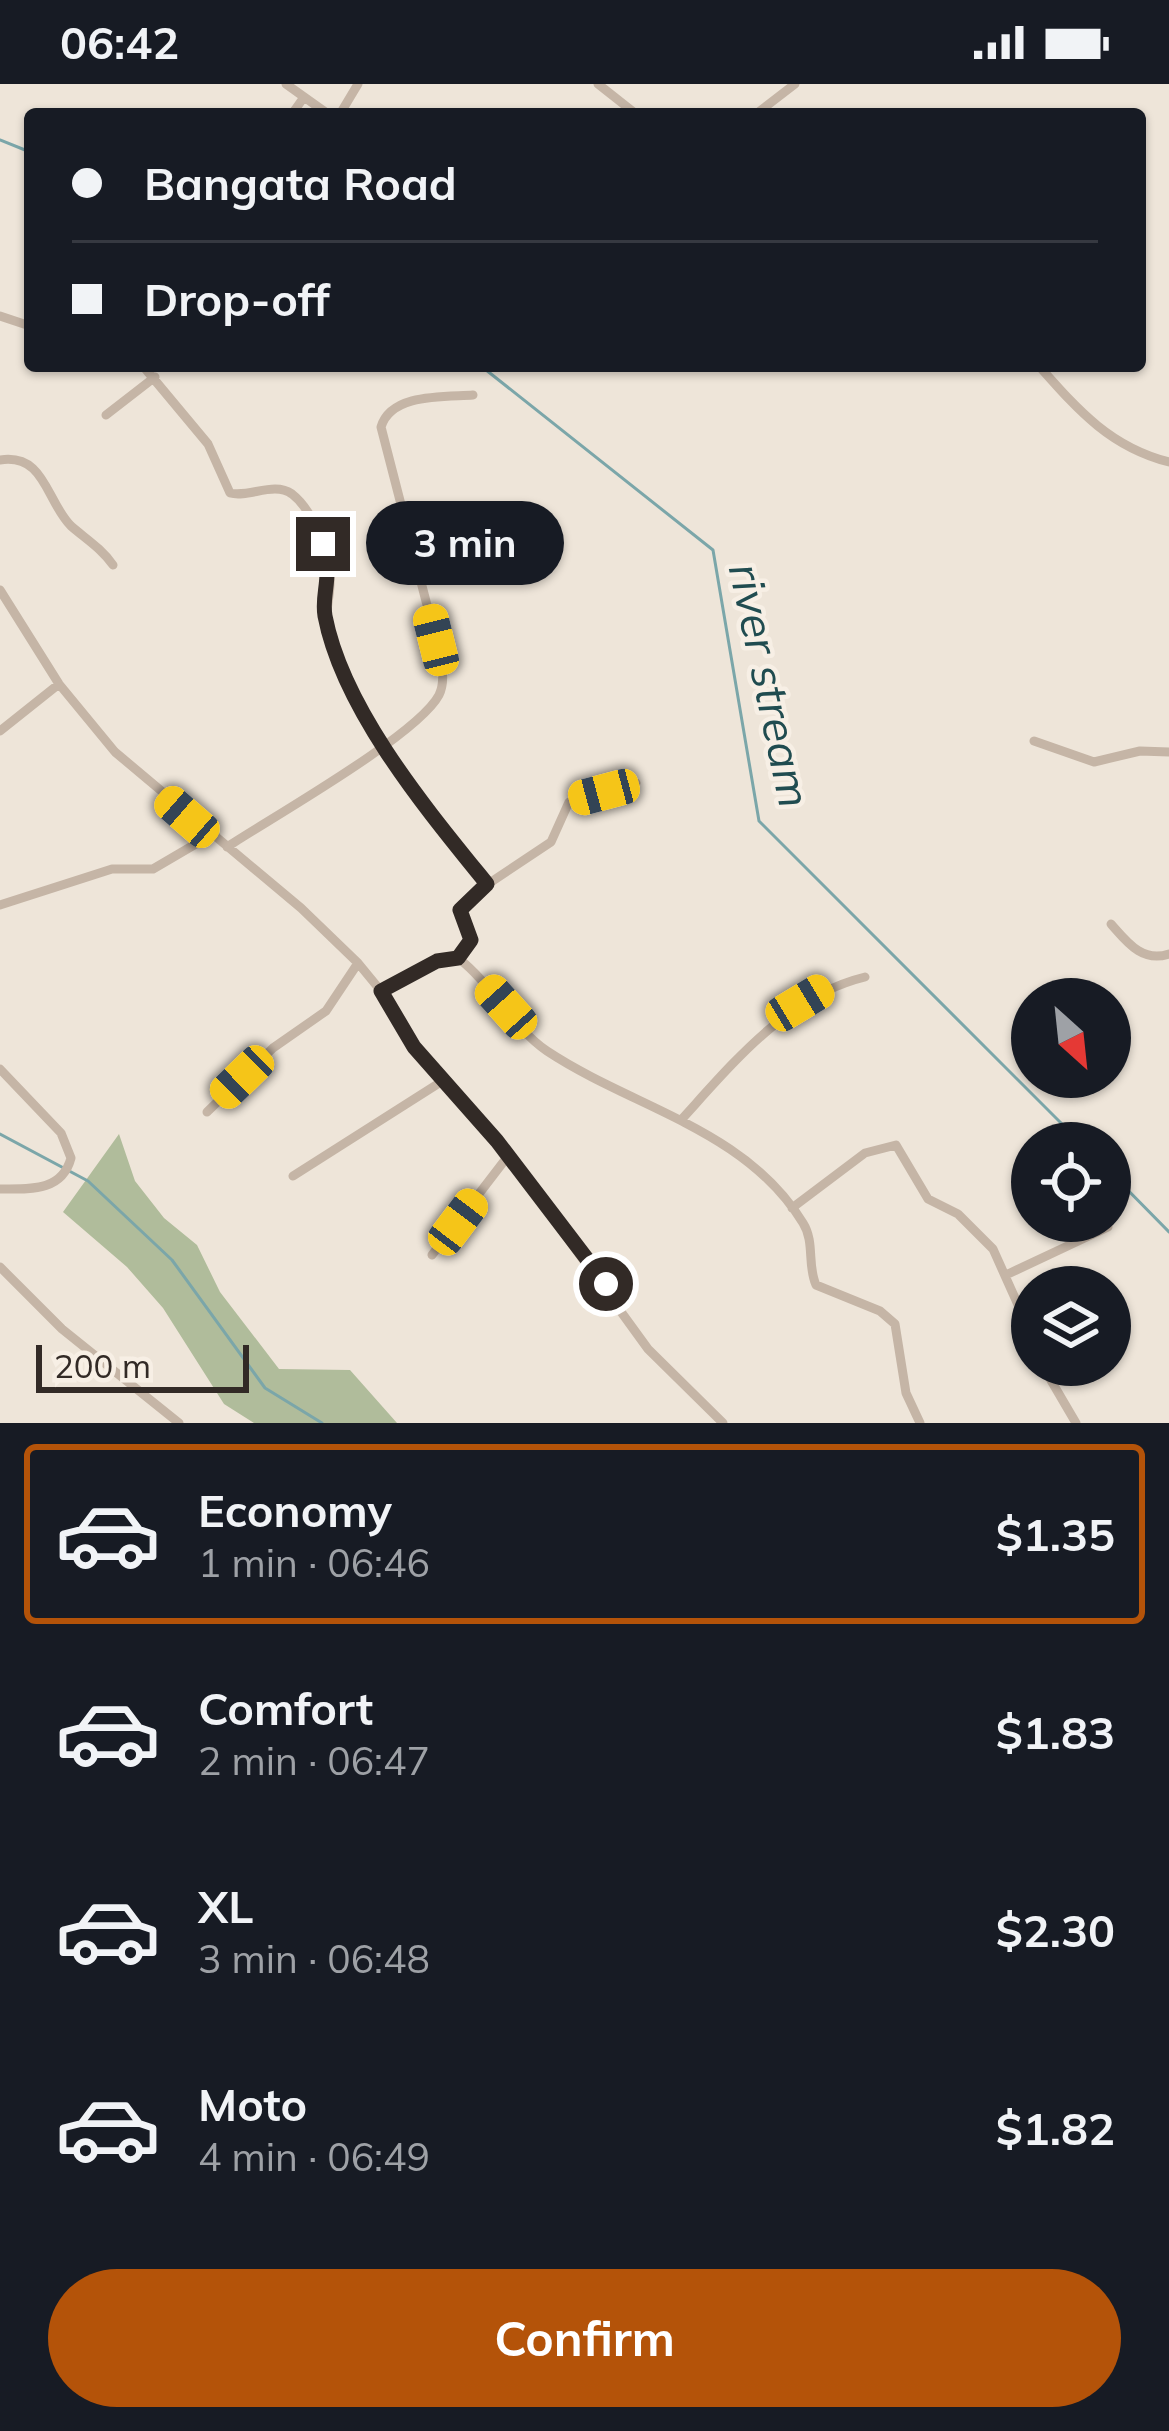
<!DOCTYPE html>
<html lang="en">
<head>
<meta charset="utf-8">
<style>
  body { margin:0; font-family:Mulish,sans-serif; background:#20242c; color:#f1f3f6; height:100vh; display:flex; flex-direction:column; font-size:45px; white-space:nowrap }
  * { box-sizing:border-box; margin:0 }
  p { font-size:39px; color:#9ea1a6 }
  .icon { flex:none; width:66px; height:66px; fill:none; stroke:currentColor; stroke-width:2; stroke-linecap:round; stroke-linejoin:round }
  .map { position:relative; height:1339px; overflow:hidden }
  .details { display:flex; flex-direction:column; background:#171b24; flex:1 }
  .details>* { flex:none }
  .guide { position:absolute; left:24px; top:24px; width:1122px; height:264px; border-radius:12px; box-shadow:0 3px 9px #0004; display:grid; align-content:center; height:264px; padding:0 48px; background:#171b24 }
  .needle { width:78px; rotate:153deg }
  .tools { position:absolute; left:1011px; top:894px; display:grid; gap:24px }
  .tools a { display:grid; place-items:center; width:120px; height:120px; border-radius:50%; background:#171b24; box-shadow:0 3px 9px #0004; font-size:60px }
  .scale { position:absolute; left:36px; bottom:30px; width:213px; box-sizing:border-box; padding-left:12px; border:6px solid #322a26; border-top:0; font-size:33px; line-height:42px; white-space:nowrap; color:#322a26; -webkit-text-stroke:9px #f7efe5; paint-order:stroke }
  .end { position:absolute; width:54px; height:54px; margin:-27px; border:15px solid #322a26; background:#fff; box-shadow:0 0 0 6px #fff }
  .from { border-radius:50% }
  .bubble { position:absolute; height:84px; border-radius:42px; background:#171b24; box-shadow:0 3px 9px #0004; font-size:39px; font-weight:700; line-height:84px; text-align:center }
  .car { position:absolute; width:36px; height:72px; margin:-36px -18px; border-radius:15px; box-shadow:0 0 9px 3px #0007; background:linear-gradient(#f5c518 24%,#345 0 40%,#f5c518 0 76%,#345 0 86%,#f5c518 0) }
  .guide b { display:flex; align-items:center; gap:42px; height:114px; font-size:45px }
  .guide b+b { border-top:3px solid #363941 }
  .guide i { width:30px; height:30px; background:#f1f3f6 }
  ul { padding:21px 0 0; list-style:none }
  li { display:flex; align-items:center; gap:36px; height:180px; margin:0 24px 18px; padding:0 24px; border:6px solid transparent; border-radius:12px }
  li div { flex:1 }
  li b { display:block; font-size:45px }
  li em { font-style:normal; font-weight:700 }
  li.on { border-color:#b45309 }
  li>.icon { width:108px; height:108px; stroke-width:1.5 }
  .action { display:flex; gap:24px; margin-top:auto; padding:24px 48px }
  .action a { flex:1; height:138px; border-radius:72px; background:#b45309; color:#fff; font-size:48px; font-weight:700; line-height:138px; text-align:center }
  .status { display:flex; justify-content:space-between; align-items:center; height:84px; padding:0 60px; background:#171b24; direction:ltr }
  .status svg { height:33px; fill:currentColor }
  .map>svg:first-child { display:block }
  .green { fill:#b0bc9b }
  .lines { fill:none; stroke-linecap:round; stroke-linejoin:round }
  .stream { stroke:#7ba6a9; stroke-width:3 }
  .street { stroke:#c5b5a6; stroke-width:9 }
  .route { stroke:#322a26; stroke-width:15 }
  .labels { text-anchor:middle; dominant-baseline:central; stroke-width:9; stroke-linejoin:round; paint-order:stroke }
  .water-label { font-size:45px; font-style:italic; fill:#204c50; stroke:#f7efe5 }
</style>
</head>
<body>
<div class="status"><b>06:42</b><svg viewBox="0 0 49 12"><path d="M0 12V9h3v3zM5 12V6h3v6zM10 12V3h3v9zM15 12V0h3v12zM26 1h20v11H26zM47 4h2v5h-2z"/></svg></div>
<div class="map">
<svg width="1169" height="1339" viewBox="0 0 1169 1339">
  <rect width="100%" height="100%" fill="#eee5d9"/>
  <!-- green -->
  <path class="green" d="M119,1050L135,1097L164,1134L197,1161L220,1208L279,1285L350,1286L397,1339H254L224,1320L163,1224L127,1183L63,1128Z"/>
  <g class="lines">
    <!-- stream -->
    <path class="stream" d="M0,56L30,68
      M481,282L713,466L759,737L1081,1059
      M0,1050L88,1097L172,1176L265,1304L322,1339
      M1110,1088L1169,1148"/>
    <!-- street -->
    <path class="street" d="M286,0L328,30
      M598,0L636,30
      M292,30L304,13
      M340,30L358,0
      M756,30L795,0
      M0,232L30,242
      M143,282L208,360L230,409C249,414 274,397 292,410C313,426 329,469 330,494C331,515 323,526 330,548C361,643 425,723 487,800
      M1039,282C1078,326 1110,363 1169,378
      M106,331L155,293
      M0,376C45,369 46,417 71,442C86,455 101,464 113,481
      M0,506L59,600L115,668L301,824L358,879L381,907L414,963L497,1057L648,1265L723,1339
      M0,647L59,600
      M1034,657L1094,678L1140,667L1169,668
      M227,763C271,734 418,651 439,611C447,595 440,573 436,556L381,343C391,309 444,313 473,311
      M0,821L112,785H153L211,751
      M1111,840C1127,858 1142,879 1169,870
      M458,874L471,856L460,826L473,810L551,758L569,718L636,699
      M381,907L437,877L458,874C492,900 512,943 547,967C633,1024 746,1045 803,1139C815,1158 807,1181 816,1201L880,1227L895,1240L906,1309L920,1339
      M0,985L61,1049L71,1074C62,1108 29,1105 0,1105
      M207,1028L273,964L326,927L358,879
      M681,1036C733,979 787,912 865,893
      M293,1092L444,996
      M792,1124L865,1069L896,1061L928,1115L958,1130L993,1165L1032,1252
      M432,1171L508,1072
      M0,1183L62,1245L179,1339
      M1008,1190L1108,1143
      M1042,1281L1076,1339"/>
  </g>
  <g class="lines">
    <!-- route -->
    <path class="route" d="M323,460C333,495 321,509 325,532C343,626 428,727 487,800L460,826L471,856L458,874L437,877L381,907L414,963L497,1057L606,1200"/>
  </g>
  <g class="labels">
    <!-- water labels -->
    <g class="water-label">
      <text transform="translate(771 601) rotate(78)">river stream</text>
    </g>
  </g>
</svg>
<div class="tools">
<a><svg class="needle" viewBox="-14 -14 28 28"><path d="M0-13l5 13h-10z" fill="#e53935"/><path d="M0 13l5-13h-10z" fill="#9ea1a6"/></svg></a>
<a><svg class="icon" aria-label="locate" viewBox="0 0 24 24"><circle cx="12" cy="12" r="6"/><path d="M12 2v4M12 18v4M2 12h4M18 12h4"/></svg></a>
<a><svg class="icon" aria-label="layers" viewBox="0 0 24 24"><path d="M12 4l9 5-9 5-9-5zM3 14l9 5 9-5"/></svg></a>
</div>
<div class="scale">200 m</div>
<i class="end from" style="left:606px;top:1200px"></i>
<i class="end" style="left:323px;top:460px"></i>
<div class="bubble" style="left:366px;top:417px;width:198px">3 min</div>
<i class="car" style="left:436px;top:556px;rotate:346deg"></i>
<i class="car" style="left:604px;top:708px;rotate:255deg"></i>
<i class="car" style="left:187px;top:733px;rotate:311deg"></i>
<i class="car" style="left:800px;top:919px;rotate:59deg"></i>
<i class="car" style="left:506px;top:923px;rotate:318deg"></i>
<i class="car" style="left:242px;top:993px;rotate:226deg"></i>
<i class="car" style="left:458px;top:1138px;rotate:37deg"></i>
<div class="guide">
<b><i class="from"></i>Bangata Road</b>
<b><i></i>Drop-off</b>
</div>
</div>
<section class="details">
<ul>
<li class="on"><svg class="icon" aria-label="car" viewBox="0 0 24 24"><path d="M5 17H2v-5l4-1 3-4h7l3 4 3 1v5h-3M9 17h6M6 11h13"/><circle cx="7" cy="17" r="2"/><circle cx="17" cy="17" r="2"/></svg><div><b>Economy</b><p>1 min · 06:46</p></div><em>$1.35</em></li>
<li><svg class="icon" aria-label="car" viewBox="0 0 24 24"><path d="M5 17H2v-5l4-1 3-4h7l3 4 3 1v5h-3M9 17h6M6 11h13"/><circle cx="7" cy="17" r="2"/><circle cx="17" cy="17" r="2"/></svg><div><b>Comfort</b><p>2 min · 06:47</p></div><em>$1.83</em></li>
<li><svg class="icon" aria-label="car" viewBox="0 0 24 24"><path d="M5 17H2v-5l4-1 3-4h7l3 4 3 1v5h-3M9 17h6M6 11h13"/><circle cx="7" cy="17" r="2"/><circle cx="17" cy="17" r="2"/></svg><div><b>XL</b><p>3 min · 06:48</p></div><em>$2.30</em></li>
<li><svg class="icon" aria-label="car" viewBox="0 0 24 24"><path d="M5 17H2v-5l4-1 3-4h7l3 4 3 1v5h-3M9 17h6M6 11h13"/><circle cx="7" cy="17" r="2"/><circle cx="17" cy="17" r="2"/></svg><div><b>Moto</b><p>4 min · 06:49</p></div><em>$1.82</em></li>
</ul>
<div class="action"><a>Confirm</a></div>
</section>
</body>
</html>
